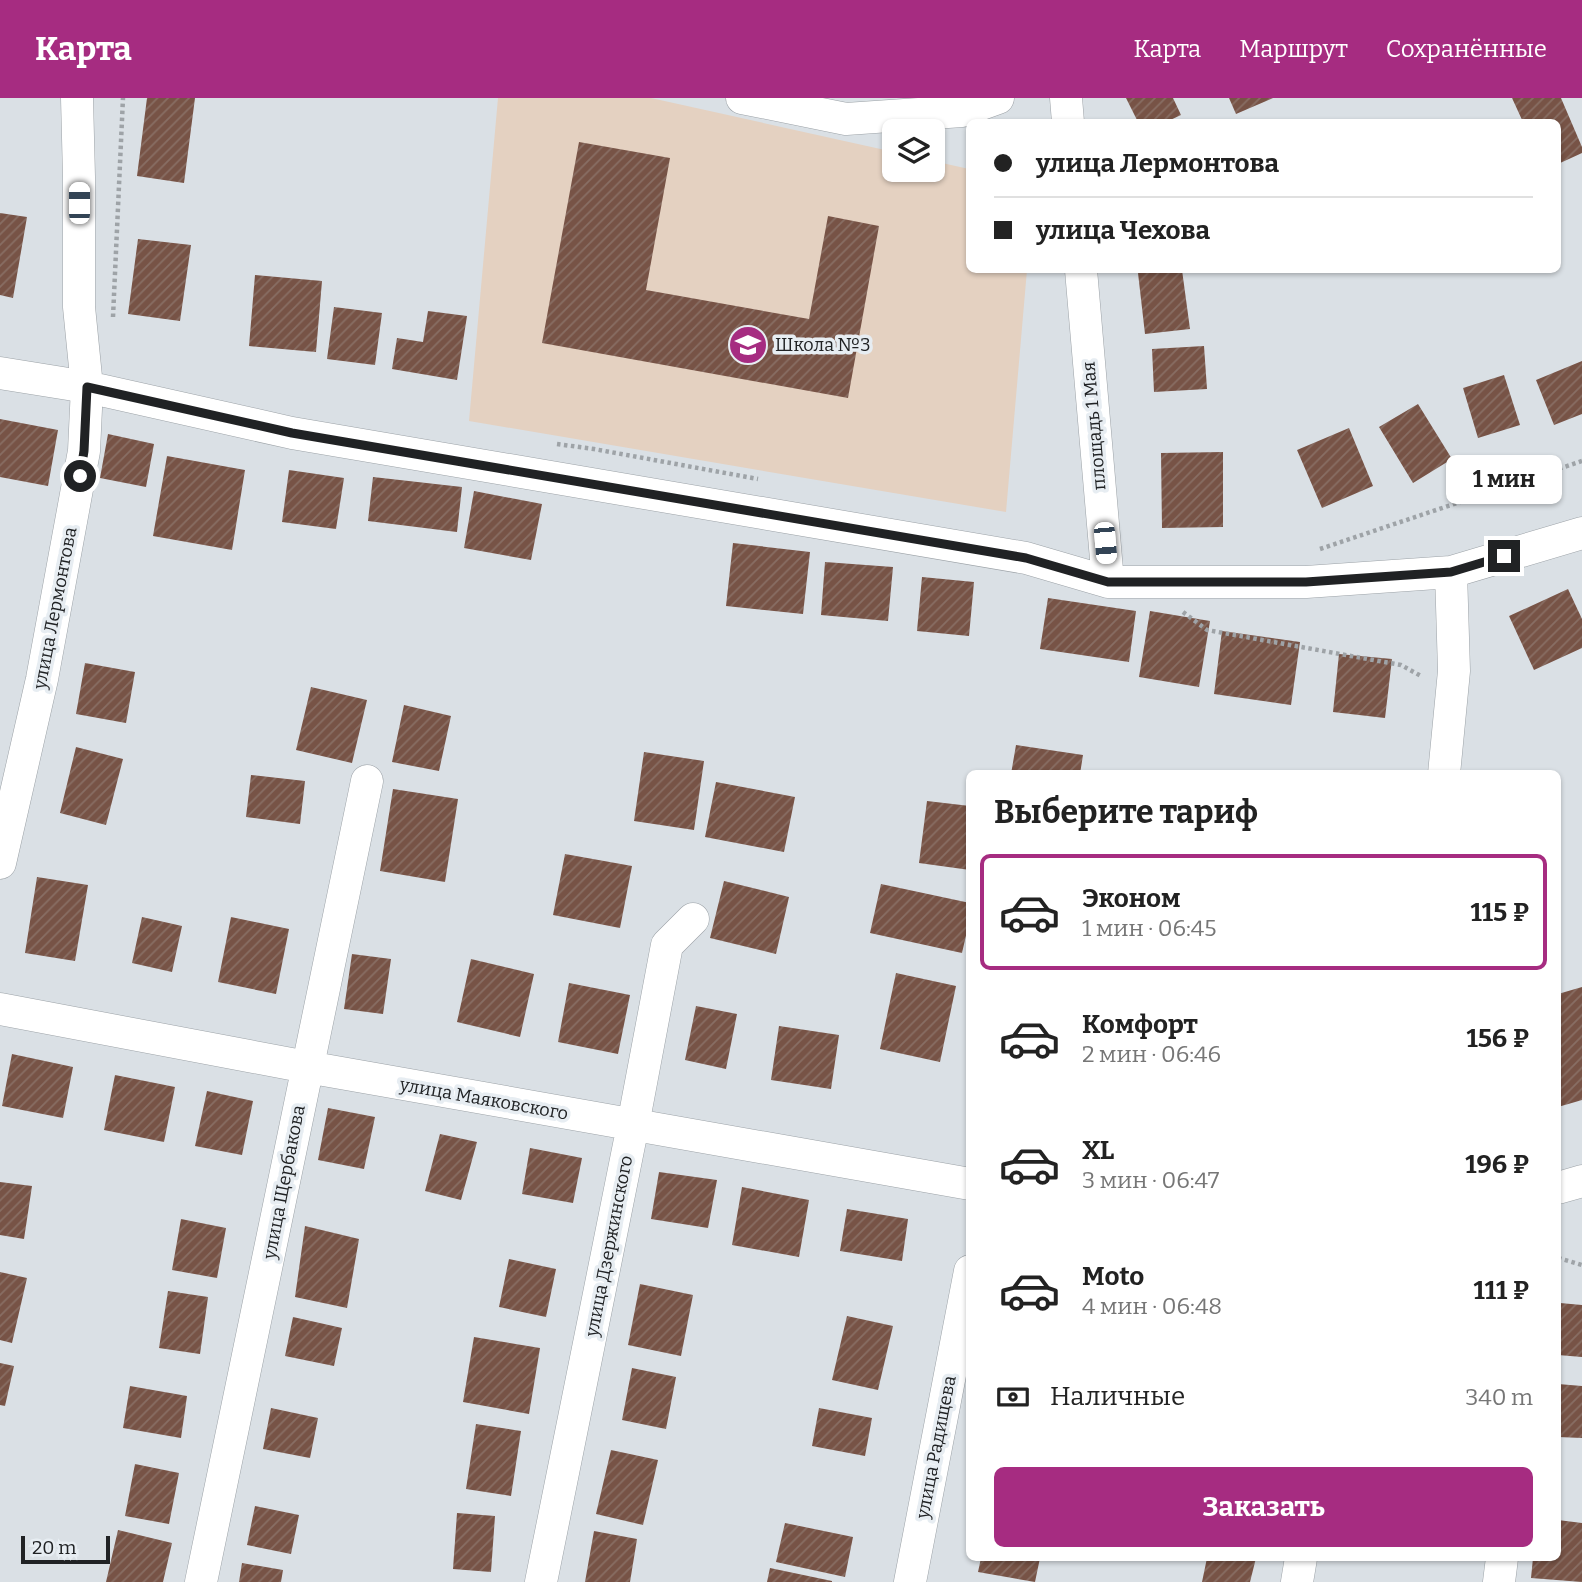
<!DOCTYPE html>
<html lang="ru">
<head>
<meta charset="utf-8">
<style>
  body { margin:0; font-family:Bitter,serif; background:#f6f6f6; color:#222; height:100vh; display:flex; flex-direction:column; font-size:26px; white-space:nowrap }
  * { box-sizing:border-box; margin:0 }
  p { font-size:23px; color:#767676 }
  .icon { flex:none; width:38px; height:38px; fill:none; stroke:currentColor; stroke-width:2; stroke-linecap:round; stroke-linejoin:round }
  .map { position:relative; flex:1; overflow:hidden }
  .sheet { position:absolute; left:966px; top:672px; width:595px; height:791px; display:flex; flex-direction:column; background:#fff; border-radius:10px; box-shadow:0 2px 5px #0004 }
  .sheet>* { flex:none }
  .top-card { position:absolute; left:966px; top:21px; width:595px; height:154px; border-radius:10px; box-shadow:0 2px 5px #0004; display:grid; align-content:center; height:154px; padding:0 28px; background:#fff }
  .buttons { position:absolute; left:882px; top:21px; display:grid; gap:14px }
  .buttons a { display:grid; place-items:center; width:63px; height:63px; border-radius:10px; background:#fff; box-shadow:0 2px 5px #0004; font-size:35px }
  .scale { position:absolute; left:21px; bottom:18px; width:89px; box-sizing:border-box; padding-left:7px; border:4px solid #202224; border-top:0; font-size:19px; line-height:24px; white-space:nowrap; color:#202224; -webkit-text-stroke:5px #e7edf2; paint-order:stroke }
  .end { position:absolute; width:32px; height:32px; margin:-16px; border:9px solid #202224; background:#fff; box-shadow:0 0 0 4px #fff }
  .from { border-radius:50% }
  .bubble { position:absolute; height:49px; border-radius:10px; background:#fff; box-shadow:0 2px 5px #0004; font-size:23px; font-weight:700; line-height:49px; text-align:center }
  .car { position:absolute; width:21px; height:42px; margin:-21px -10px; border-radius:9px; box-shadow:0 0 5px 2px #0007; background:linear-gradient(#fff 24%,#345 0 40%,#fff 0 76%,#345 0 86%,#fff 0) }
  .top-card b { display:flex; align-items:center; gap:24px; height:66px; font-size:26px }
  .top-card b+b { border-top:2px solid #e0e0e0 }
  .top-card i { width:18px; height:18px; background:#222 }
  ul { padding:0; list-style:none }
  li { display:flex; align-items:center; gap:21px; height:116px; margin:0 14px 10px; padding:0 14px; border:4px solid transparent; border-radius:10px }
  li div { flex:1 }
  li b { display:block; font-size:26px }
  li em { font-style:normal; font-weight:700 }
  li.active { border-color:#a62c81 }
  li>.icon { width:63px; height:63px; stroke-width:1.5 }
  h2 { padding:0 28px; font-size:32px; line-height:84px }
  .pay { display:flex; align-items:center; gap:18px; height:77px; padding:0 28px; font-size:26px }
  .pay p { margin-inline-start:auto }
  .cta { display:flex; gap:14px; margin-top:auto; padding:14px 28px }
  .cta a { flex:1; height:80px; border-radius:10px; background:#a62c81; color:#fff; font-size:28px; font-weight:700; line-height:80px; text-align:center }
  header { display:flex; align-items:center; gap:42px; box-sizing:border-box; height:98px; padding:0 35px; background:#a62c81; color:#fff }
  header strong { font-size:33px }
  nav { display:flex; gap:38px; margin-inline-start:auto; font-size:24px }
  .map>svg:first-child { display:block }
  .education { fill:#e4d1c1 }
  .building { fill:url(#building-hatch) }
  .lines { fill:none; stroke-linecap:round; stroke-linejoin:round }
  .minor-casing { stroke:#9ca2a7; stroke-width:33 }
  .path { stroke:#9ea3a7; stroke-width:4.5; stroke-dasharray:3.5 3.5; stroke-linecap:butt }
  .minor { stroke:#fff; stroke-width:32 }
  .route { stroke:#202224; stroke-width:9 }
  .labels { text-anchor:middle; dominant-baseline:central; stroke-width:7; stroke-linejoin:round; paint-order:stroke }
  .poi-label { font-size:18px; fill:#202224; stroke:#e7edf2; text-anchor:start }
  .street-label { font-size:18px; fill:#202224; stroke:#e7edf2 }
</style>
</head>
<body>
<header>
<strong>Карта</strong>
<nav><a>Карта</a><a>Маршрут</a><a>Сохранённые</a></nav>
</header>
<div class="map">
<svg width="1582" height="1484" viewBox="0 0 1582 1484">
  <defs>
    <pattern id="building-hatch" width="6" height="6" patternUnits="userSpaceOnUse" patternTransform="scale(1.75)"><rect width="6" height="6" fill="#775346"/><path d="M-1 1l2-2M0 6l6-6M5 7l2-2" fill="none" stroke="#886e64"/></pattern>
  </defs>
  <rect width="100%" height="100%" fill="#dae0e5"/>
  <!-- education -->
  <path class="education" d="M498,0H651L894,54V72H933V63L969,71L970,172H1027L1006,414L469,323Z"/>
  <!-- building -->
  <path class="building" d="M147,0H195L184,85L137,78Z
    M1126,0H1173L1181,17L1166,24H1138Z
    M1229,0H1273L1236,16Z
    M1512,0H1561L1582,49V55L1558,66V24H1523Z
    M579,44L670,60L646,192L809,221L828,118L879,128L848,300L542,245Z
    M0,115L27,119L13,200L0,197Z
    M138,141L191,147L180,223L128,216Z
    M1163,172H1182L1190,231L1145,236L1138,175Z
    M255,177L322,183L316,254L249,248Z
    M334,209L382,215L375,267L327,261Z
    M428,213L467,218L457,282L392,271L397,240L423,244Z
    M1204,248L1207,291L1154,294L1152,251Z
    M1582,263V316L1554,327L1536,282Z
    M1504,277L1520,327L1478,340L1463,290Z
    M1418,306L1452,361L1413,385L1379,329Z
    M0,321L58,332L48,388L0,379Z
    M1349,330L1373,388L1322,410L1297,352Z
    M108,336L154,346L146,389L100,380Z
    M1223,354V429L1162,430L1161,355Z
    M167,358L245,372L232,452L153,438Z
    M289,372L344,380L336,431L282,424Z
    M373,379L462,389L457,434L368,423Z
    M474,393L542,406L531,462L464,450Z
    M733,445L810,454L803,516L726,508Z
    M825,464L893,469L888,523L821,517Z
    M922,479L974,484L969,538L917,533Z
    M1568,491L1582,521V550L1534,572L1509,518Z
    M1048,500L1136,513L1129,564L1040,551Z
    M1150,513L1210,523L1199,589L1139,579Z
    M1222,533L1300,544L1291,607L1214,596Z
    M1339,556L1392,561L1385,620L1333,614Z
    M85,565L135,574L126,625L76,616Z
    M311,589L367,602L352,665L296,652Z
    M404,607L451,618L439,673L392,664Z
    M1016,647L1083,657L1080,676H1011Z
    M76,649L123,661L106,727L60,715Z
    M644,654L704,663L694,732L634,723Z
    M251,677L305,683L300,726L246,719Z
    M716,684L795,699L784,754L705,739Z
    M393,691L458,701L445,784L380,773Z
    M927,703L970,708V772L919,765Z
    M565,756L632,768L620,830L553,817Z
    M37,779L88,787L75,863L25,855Z
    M724,783L789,799L776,856L710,840Z
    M881,786L970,805V820L962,855L870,835Z
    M142,819L182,828L172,874L132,865Z
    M231,819L289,831L276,896L218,884Z
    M352,856L391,861L383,916L344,911Z
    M471,861L534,876L520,939L457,924Z
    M896,875L956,888L940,964L880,951Z
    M569,885L630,897L618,956L558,944Z
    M1582,889V1002L1558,1009V896Z
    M696,908L737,916L726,971L685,962Z
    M779,928L839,937L831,991L771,982Z
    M12,956L73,969L63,1020L2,1008Z
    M115,977L175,989L164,1044L104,1032Z
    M207,993L253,1003L242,1057L195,1048Z
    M328,1010L375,1019L364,1071L318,1062Z
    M440,1036L477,1044L461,1102L425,1093Z
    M530,1050L582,1060L573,1105L522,1096Z
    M659,1074L717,1082L708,1130L651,1121Z
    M0,1084L32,1088L24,1141L0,1137Z
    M742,1089L809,1102L799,1159L732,1147Z
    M847,1111L908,1121L902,1163L840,1153Z
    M181,1121L226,1130L217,1180L172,1172Z
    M305,1128L359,1141L347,1210L295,1199Z
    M509,1161L556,1171L546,1219L499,1209Z
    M0,1174L27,1180L12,1245L0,1242Z
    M640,1186L693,1197L681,1258L628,1247Z
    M168,1193L208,1199L200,1256L159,1250Z
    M1560,1205L1582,1207V1259L1558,1257Z
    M847,1218L893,1228L878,1292L832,1282Z
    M293,1219L342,1230L334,1268L285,1258Z
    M474,1239L540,1250L529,1316L463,1304Z
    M0,1265L14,1268L5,1308L0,1307Z
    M632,1270L676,1279L666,1331L622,1322Z
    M1558,1286L1582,1288V1340L1558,1339Z
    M130,1288L187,1298L181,1340L123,1330Z
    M271,1310L318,1320L310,1360L263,1351Z
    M819,1310L872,1320L865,1358L812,1348Z
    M476,1326L521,1333L511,1398L466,1391Z
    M611,1352L658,1362L643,1427L596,1416Z
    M135,1366L179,1375L169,1426L125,1418Z
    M255,1408L299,1417L291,1456L247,1447Z
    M457,1415L495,1418L491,1474L453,1471Z
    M1558,1422L1582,1425V1484L1531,1480L1533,1460H1558Z
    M785,1425L853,1439L845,1479L776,1464Z
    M118,1432L172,1445L163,1484H106Z
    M594,1433L637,1441L630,1484H585Z
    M981,1460H1040L1035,1484L978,1474Z
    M1207,1460H1256L1250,1484H1202Z
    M242,1465L283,1472L281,1484H239Z
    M770,1470L832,1483V1484H767Z"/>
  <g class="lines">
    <defs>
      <path id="minor" d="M742,0L846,21L962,13L998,0
        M1066,0L1068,24
        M1081,172L1108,484
        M0,275L87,289L292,335L1026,460L1108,484H1306L1451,474L1582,435
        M1444,676L1454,573L1451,474
        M0,765L42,581L84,353L87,289L79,209V79L77,0
        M0,911L307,969L970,1086
        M1558,1090L1582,1083
        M201,1484L367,683
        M541,1484L633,1027L667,847L693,821
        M910,1484L970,1173
        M1297,1484L1301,1460
        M1499,1484L1502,1460"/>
    </defs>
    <!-- minor casing -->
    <use href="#minor" class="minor-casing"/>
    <!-- path -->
    <path class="path" d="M113,219L123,0
      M557,346L594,351L758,381
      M1320,451L1582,363
      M1183,514L1207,532L1401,567L1421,578
      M1558,1160L1582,1167"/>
    <!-- minor -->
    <use href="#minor" class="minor"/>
  </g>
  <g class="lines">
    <!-- route -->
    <path class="route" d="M80,378L84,353L87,289L292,335L1026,460L1108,484H1306L1451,474L1504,458"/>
  </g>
  <!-- icons -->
  <defs>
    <symbol id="school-disc" viewBox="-11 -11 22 22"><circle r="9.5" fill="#a62c81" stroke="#e7edf2"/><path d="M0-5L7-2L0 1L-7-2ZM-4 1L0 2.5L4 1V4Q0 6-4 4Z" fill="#fff"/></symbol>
  </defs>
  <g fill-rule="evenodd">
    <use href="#school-disc" x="726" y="225" width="44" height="44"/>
  </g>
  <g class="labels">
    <!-- poi labels -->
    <g class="poi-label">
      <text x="775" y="247">Школа №3</text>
    </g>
    <!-- street labels -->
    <g class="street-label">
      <text transform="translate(1094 328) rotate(-95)">площадь 1 Мая</text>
      <text transform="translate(55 510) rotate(-79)">улица Лермонтова</text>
      <text transform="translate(484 1001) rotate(10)">улица Маяковского</text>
      <text transform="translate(284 1084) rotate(-79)">улица Щербакова</text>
      <text transform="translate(609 1148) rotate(-79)">улица Дзержинского</text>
      <text transform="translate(936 1349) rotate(-79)">улица Радищева</text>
    </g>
  </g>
</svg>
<div class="buttons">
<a><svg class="icon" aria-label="layers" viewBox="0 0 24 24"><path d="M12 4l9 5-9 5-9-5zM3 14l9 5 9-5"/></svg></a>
</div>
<div class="scale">20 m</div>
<i class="end from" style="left:80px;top:378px"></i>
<i class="end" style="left:1504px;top:458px"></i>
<div class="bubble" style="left:1446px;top:357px;width:116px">1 мин</div>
<i class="car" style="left:79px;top:105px;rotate:0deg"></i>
<i class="car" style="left:1105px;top:445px;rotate:175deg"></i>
<div class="top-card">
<b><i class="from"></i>улица Лермонтова</b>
<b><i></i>улица Чехова</b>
</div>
<section class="sheet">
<h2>Выберите тариф</h2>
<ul>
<li class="active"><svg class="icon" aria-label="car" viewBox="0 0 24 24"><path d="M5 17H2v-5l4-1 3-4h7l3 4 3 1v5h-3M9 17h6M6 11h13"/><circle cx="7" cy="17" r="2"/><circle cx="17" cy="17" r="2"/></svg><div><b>Эконом</b><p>1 мин · 06:45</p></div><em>115 ₽</em></li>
<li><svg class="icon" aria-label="car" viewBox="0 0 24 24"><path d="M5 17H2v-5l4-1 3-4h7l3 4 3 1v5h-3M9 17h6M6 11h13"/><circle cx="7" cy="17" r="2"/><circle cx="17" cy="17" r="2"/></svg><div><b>Комфорт</b><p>2 мин · 06:46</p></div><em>156 ₽</em></li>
<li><svg class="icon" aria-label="car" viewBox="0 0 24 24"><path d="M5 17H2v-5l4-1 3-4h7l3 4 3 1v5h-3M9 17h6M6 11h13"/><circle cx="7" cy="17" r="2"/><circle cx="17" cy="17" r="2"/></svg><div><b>XL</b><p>3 мин · 06:47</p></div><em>196 ₽</em></li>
<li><svg class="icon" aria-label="car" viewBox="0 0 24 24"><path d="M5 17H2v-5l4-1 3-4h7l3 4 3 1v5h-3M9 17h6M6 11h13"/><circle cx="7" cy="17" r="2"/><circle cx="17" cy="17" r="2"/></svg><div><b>Moto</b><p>4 мин · 06:48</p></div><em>111 ₽</em></li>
</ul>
<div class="pay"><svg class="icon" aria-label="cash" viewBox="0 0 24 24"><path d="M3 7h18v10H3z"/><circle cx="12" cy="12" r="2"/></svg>Наличные<p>340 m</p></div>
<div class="cta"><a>Заказать</a></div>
</section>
</div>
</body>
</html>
